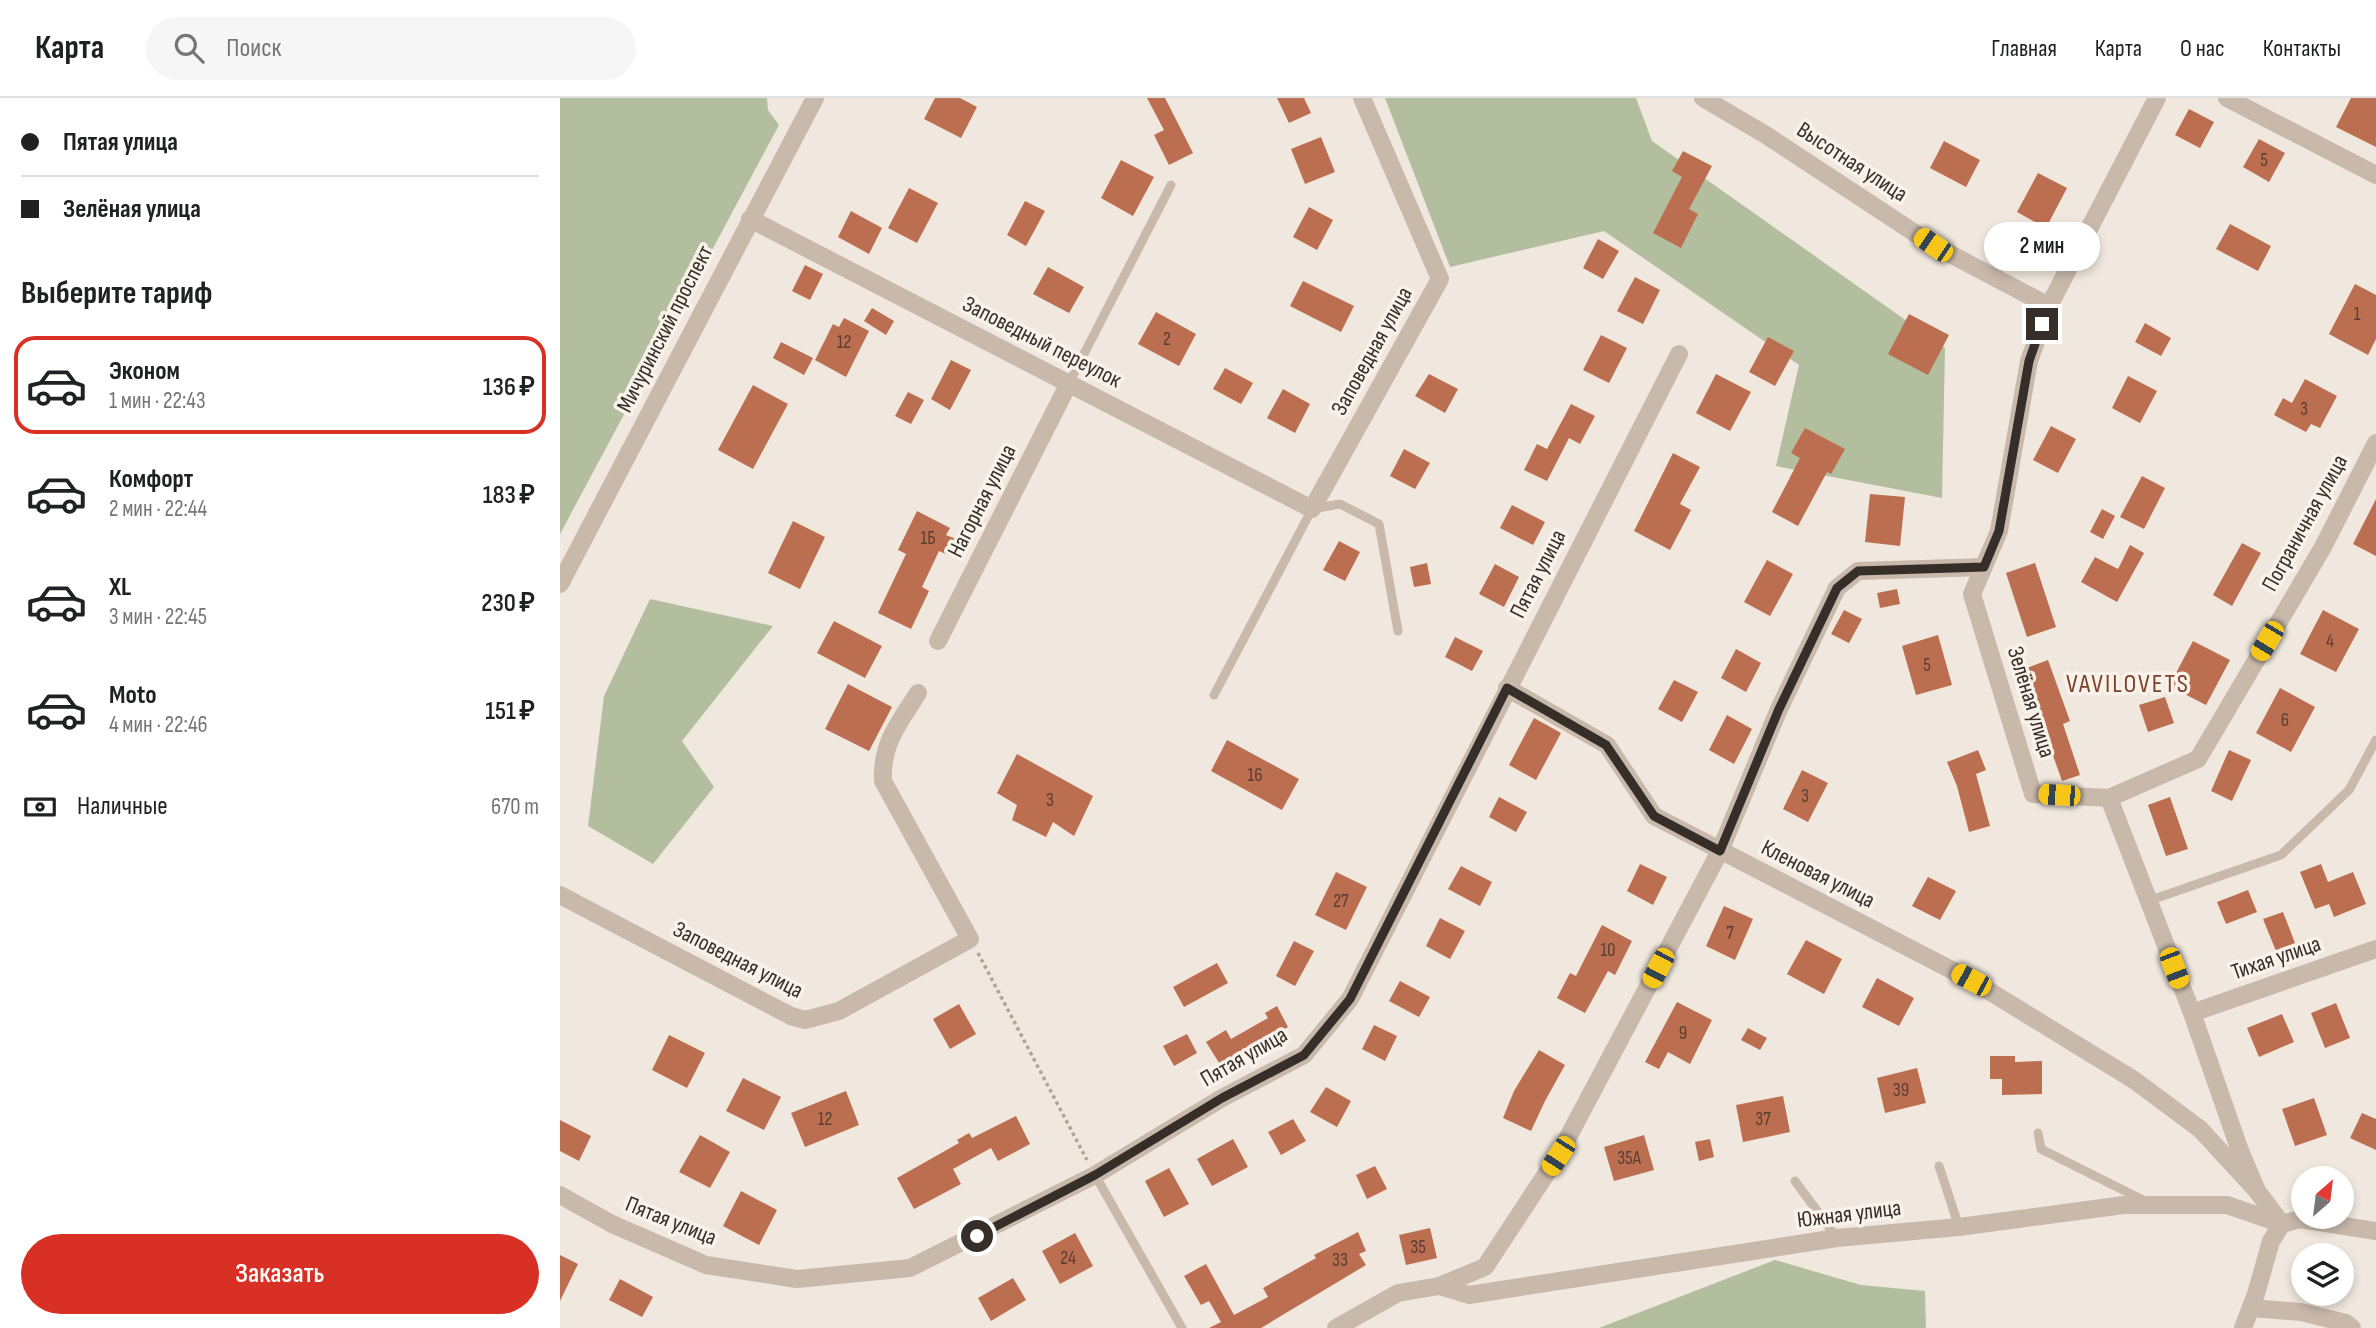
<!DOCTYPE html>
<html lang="ru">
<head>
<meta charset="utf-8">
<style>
  body { margin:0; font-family:"Sofia Sans Condensed",sans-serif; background:#f6f6f6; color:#202124; height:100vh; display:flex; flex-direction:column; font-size:26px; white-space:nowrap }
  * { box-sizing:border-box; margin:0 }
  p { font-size:23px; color:#757577 }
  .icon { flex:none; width:38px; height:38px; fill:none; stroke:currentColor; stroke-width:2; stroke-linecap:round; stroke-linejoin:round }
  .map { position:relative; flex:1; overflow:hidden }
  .drawer { display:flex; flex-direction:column; background:#fff; width:560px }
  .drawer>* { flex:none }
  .banner { display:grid; align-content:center; height:154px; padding:0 21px; background:#fff }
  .needle { width:46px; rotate:28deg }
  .tools { position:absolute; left:1731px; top:1068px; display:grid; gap:14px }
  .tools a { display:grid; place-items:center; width:63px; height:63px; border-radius:50%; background:#fff; box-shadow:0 4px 10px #0003; font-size:35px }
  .end { position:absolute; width:32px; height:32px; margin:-16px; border:9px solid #362e29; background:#fff; box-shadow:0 0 0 4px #fff }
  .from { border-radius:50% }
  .bubble { position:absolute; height:49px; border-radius:24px; background:#fff; box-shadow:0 4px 10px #0003; font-size:23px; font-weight:600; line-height:49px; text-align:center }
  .car { position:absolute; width:21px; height:42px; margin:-21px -10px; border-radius:9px; box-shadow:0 0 5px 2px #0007; background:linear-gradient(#f5c518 24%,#345 0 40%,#f5c518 0 76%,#345 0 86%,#f5c518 0) }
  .banner b { display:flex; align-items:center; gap:24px; height:66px; font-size:26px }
  .banner b+b { border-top:2px solid #e0e0e0 }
  .banner i { width:18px; height:18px; background:#202124 }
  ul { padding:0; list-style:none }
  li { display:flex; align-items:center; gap:21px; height:98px; margin:0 14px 10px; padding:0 7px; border:4px solid transparent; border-radius:21px }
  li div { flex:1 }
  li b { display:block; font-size:26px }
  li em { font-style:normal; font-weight:600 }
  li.on { border-color:#d93025 }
  li>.icon { width:63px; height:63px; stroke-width:1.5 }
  h2 { padding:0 21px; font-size:32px; line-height:84px }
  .pay { display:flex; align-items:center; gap:18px; height:77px; padding:0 21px; font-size:26px }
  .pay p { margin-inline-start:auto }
  .button { display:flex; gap:14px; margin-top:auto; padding:14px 21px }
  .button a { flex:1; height:80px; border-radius:42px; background:#d93025; color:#fff; font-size:28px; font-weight:600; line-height:80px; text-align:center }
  header { display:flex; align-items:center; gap:42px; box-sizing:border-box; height:98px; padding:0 35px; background:#fff; border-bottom:2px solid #e0e0e0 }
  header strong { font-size:33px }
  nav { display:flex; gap:38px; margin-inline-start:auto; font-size:24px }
  .search { width:490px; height:63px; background:#f6f6f6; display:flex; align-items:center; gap:18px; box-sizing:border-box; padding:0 24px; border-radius:38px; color:#757577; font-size:26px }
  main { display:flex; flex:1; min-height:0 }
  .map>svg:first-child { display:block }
  .green { fill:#b3be9f }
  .building { fill:#bc6e50 }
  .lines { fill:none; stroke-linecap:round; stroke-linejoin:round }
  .path { stroke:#b3a395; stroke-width:3.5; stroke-dasharray:3.5 3.5; stroke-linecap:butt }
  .service { stroke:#c8b9ab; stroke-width:9 }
  .minor { stroke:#c8b9ab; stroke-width:18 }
  .tertiary { stroke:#c8b9ab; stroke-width:18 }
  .route { stroke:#362e29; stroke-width:9 }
  .labels { text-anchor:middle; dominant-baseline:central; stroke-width:7; stroke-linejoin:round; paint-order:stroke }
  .number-label { font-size:19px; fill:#583e33 }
  .street-label { font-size:23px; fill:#362e29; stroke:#f8f2ea }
  .quarter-label { font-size:26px; letter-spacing:2px; fill:#7e4029; stroke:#f8f2ea }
</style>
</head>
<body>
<header>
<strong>Карта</strong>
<div class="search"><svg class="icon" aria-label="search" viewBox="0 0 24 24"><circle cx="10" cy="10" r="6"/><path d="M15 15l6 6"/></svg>Поиск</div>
<nav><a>Главная</a><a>Карта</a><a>О нас</a><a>Контакты</a></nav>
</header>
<main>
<section class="drawer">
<div class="banner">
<b><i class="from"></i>Пятая улица</b>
<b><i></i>Зелёная улица</b>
</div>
<h2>Выберите тариф</h2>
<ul>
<li class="on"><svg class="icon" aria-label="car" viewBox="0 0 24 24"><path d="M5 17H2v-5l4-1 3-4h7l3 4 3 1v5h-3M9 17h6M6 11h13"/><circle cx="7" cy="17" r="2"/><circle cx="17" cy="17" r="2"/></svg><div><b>Эконом</b><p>1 мин · 22:43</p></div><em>136 ₽</em></li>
<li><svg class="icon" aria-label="car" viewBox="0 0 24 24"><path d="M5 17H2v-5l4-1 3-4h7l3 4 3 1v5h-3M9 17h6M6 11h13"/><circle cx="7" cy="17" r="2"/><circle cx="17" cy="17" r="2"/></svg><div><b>Комфорт</b><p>2 мин · 22:44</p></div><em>183 ₽</em></li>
<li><svg class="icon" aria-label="car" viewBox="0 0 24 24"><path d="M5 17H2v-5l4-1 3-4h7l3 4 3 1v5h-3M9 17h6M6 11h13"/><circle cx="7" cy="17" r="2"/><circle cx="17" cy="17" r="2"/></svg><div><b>XL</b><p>3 мин · 22:45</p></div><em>230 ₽</em></li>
<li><svg class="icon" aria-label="car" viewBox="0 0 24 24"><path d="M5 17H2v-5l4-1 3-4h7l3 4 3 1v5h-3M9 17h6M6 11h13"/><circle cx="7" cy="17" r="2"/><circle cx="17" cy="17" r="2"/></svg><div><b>Moto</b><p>4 мин · 22:46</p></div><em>151 ₽</em></li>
</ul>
<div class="pay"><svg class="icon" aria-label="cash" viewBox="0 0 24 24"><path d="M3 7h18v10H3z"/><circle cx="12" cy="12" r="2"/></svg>Наличные<p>670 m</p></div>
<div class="button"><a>Заказать</a></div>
</section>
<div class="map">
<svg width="1816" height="1230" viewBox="0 0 1816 1230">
  <rect width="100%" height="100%" fill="#f0e8de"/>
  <!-- green -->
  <path class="green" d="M0,0H207L208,12L219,27L0,436Z
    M825,0H1076L1092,43L1385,250L1382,400L1216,368L1239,267L1044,133L890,169Z
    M90,501L213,528L122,643L154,689L93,766L28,728L44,598Z
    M1215,1162L1301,1187L1365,1193L1366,1230H1039Z"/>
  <!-- building -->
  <path class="building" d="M375,0H400L417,9L401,40L364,21Z
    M587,0H605L633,55L609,67L594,37L604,32Z
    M717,0H744L751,15L729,25Z
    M1791,0H1816V49L1776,29Z
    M1629,11L1654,24L1640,50L1615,37Z
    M761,39L775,74L745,86L731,51Z
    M1699,41L1725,55L1709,84L1683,69Z
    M1384,43L1420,62L1406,89L1370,70Z
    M1123,53L1152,68L1129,111L1138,116L1121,150L1093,135L1122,79L1112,73Z
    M561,62L594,79L573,118L541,100Z
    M1478,75L1507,90L1486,130L1457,114Z
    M349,90L378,105L357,145L328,130Z
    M465,103L485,113L466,148L447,137Z
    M749,109L773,122L757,152L733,139Z
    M291,113L322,130L309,156L278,139Z
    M1670,126L1711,148L1698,173L1656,151Z
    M1038,141L1059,153L1043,181L1023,170Z
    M245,167L263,176L250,202L232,193Z
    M488,169L524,189L509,215L473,196Z
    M1075,179L1100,192L1083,226L1057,213Z
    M743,183L794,208L781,234L730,208Z
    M1795,186L1816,197V241L1808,257L1769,236Z
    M312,210L334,223L326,237L304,223Z
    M596,214L636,236L619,268L578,246Z
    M1349,216L1389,237L1368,277L1328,256Z
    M284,220L309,233L286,279L255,262L273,226L279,229Z
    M1585,225L1611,240L1601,258L1575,244Z
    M1041,237L1067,250L1049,285L1023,272Z
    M1208,239L1234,253L1215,288L1189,274Z
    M221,244L253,260L244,277L213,260Z
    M391,262L411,272L390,312L371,301Z
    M665,270L693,285L681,306L653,291Z
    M869,276L898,291L885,315L855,298Z
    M1156,276L1191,294L1170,333L1136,315Z
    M1568,278L1597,293L1580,325L1552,310Z
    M1745,281L1777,298L1760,330L1751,326L1746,334L1714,317L1723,300L1732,305Z
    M193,287L228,306L193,371L158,352Z
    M723,291L750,306L735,335L707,320Z
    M348,294L364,302L351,326L335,318Z
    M1011,306L1035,318L1020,346L1009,340L987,383L964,372L977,346L987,351Z
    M1491,328L1516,341L1498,375L1473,362Z
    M1245,330L1285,351L1271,376L1267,374L1238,428L1212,414L1240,360L1231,355Z
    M844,351L870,365L855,391L830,378Z
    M1113,355L1140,369L1120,406L1131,412L1110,452L1074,433Z
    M1582,378L1605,390L1584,431L1560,419Z
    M1310,396L1345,399L1340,448L1305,444Z
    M1816,401V458L1793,446Z
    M952,407L985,424L973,447L940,430Z
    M1542,411L1555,418L1543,441L1530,434Z
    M357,413L390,430L386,437L401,443L393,459L379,453L362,489L369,493L351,531L318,515L346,456L338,452Z
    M233,423L265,439L240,491L208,475Z
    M779,443L800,454L785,483L763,472Z
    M1682,445L1701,455L1672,508L1653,497Z
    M1570,447L1584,455L1557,504L1521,484L1535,459L1558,471Z
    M1207,462L1233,476L1210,518L1184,504Z
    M867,465L871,486L854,489L850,469Z
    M1475,465L1496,529L1467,539L1446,475Z
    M935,466L959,479L944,509L919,496Z
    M1337,491L1340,506L1320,510L1317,495Z
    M1284,512L1302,521L1289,545L1271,536Z
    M1763,512L1799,531L1776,574L1740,556Z
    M274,523L322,548L305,580L257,555Z
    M1378,537L1392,587L1356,597L1342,548Z
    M895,539L923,553L912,573L885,559Z
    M1633,543L1670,562L1646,607L1609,588Z
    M1176,551L1201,565L1186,594L1161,580Z
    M1488,562L1510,623L1503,626L1520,677L1502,683L1484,632L1481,634L1459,573Z
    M1114,582L1138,594L1122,624L1098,611Z
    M288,586L332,609L309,653L265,631Z
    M1720,590L1755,609L1731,654L1696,635Z
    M1605,599L1614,625L1588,634L1579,607Z
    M1167,617L1192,631L1174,666L1149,652Z
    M974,620L1001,635L976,682L949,667Z
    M667,642L739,681L722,712L651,673Z
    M1418,652L1426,672L1416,676L1430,728L1409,734L1397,688L1387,664Z
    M1669,652L1691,662L1672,703L1651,693Z
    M457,656L533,698L514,738L493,724L486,739L452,722L457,707L437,695Z
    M1242,672L1268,685L1248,724L1223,711Z
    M939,699L967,714L956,734L929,719Z
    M1610,699L1628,751L1606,758L1588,707Z
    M1080,766L1107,779L1093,807L1067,793Z
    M1761,766L1768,784L1793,774L1806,806L1774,819L1769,806L1755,811L1740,774Z
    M901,768L932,784L920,808L888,791Z
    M776,774L807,789L786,832L755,817Z
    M1368,779L1396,793L1380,822L1352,808Z
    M1688,792L1697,814L1666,826L1657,804Z
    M1164,808L1193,821L1175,862L1146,848Z
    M1723,814L1735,845L1716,853L1703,821Z
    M880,820L905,833L890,861L866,848Z
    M1042,827L1072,843L1055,877L1048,873L1025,915L997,900L1010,875L1016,878Z
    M1246,842L1282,861L1264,896L1227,876Z
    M734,843L754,853L735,888L716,878Z
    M657,865L668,885L624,909L613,889Z
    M1317,880L1354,900L1339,928L1302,909Z
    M840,883L870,899L859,919L829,903Z
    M1117,904L1152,922L1130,966L1108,954L1099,971L1085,964Z
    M1776,905L1790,940L1765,950L1751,915Z
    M399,906L416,936L390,951L373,921Z
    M717,908L728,929L661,968L646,944L666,932L671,941L708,920L705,915Z
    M1722,916L1734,944L1699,959L1687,930Z
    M814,927L837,938L825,963L802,951Z
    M1188,930L1207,940L1200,952L1181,942Z
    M627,936L637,955L614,968L603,948Z
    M109,937L145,955L127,990L92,972Z
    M979,952L1005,967L985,1003L971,1033L943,1020L954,993Z
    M1430,958H1455V964L1482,963V996L1442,997V981H1430Z
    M1357,970L1366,1005L1325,1015L1317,980Z
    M183,980L221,999L204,1032L166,1013Z
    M766,989L791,1003L777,1029L750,1014Z
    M286,993L299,1027L245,1049L231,1015Z
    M1223,998L1230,1034L1183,1044L1176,1007Z
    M1754,1000L1767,1037L1735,1048L1722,1011Z
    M1802,1015L1816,1021V1052L1790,1040Z
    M456,1018L470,1046L438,1063L431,1050L393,1071L401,1086L354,1111L337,1080L399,1045L397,1042L409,1035L412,1040Z
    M733,1021L746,1043L721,1057L708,1034Z
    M0,1022L31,1038L19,1063L0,1053Z
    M140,1037L170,1054L150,1090L119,1074Z
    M1084,1037L1094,1072L1054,1083L1044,1049Z
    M673,1041L688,1069L652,1088L637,1061Z
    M1150,1041L1154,1059L1139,1063L1135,1044Z
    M815,1068L827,1091L807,1101L796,1077Z
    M609,1070L629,1106L604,1119L585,1083Z
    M181,1093L217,1112L199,1147L163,1128Z
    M870,1130L877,1160L846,1167L839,1137Z
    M798,1134L806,1153L799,1156L806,1167L701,1230H649L661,1224L649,1203L641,1207L624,1178L646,1166L674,1217L708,1199L703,1190L756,1160L754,1157Z
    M515,1135L533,1168L500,1186L482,1153Z
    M0,1157L18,1166L0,1203Z
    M453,1180L466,1202L431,1223L418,1200Z
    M60,1181L93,1199L82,1219L49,1202Z"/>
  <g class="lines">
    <!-- path -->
    <path class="path" d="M418,855L527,1062"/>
    <!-- service -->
    <path class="service" d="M509,285L611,87
      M654,597L752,411L780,406L819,426L838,533
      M1588,803L1721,757L1789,692L1816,642
      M1478,1035L1481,1051L1587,1104
      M1379,1068L1399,1129
      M535,1077L622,1230
      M1235,1083L1277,1140"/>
    <!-- minor -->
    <path class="minor" d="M1143,0L1206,37L1373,147L1489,208
      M1597,0L1489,208L1469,263L1439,433L1412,496L1473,696L1549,700L1638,661L1763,449L1816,345
      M1667,0L1816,77
      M190,121L752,411L880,181L802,0
      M0,486L255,0
      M378,543L509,285
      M947,590L1047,647L1094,718L1411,882L1574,982L1640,1031L1697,1093
      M1549,700L1632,915L1679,1050L1697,1093L1722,1126
      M0,797L231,918L245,922L279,913L410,841L323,683C321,646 339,625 358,595
      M1632,915L1816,851
      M0,1097L52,1126L146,1167L237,1181L350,1170L535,1077L662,1000L744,957L790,901L1119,256
      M879,1188L925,1169L998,1058L1160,753L1219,611L1277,490L1298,473L1424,469
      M1691,1210L1741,1214L1786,1225L1792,1230
      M776,1230L838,1195L879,1188L909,1197L1277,1140L1399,1129L1564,1107H1667L1722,1126"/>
    <!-- tertiary -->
    <path class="tertiary" d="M1683,1230L1696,1196L1711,1143L1722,1126L1740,1121L1816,1133"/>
  </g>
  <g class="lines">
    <!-- route -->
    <path class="route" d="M417,1138L535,1077L662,1000L744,957L790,901L947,590L1046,647L1094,718L1160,753L1219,611L1277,490L1298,473L1424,469L1439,433L1469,263L1482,226"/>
  </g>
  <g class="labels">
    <!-- number labels -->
    <g class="number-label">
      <text x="1704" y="62">5</text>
      <text x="1797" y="216">1</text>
      <text x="607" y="241">2</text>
      <text x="284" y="244">12</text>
      <text x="1744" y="311">3</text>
      <text x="368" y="440">1Б</text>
      <text x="1770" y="543">4</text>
      <text x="1367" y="567">5</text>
      <text x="1725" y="622">6</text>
      <text x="695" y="677">16</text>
      <text x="1245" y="698">3</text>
      <text x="490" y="702">3</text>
      <text x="781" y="803">27</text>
      <text x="1170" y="835">7</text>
      <text x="1048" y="852">10</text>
      <text x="1123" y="935">9</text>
      <text x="1341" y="992">39</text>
      <text x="265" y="1021">12</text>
      <text x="1203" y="1021">37</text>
      <text x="1069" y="1060">35А</text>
      <text x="858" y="1149">35</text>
      <text x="508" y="1160">24</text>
      <text x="780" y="1162">33</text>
    </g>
    <!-- street labels -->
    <g class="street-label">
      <text transform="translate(1292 64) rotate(33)">Высотная улица</text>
      <text transform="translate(105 231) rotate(-63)">Мичуринский проспект</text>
      <text transform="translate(482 244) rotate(27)">Заповедный переулок</text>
      <text transform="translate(812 253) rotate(-61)">Заповедная улица</text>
      <text transform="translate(422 403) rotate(-63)">Нагорная улица</text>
      <text transform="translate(1745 425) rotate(-61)">Пограничная улица</text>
      <text transform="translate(978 476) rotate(-63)">Пятая улица</text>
      <text transform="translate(1471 604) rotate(73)">Зелёная улица</text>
      <text transform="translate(1258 776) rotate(27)">Кленовая улица</text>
      <text transform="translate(1716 860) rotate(-19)">Тихая улица</text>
      <text transform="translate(178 862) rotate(27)">Заповедная улица</text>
      <text transform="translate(684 959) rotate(-30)">Пятая улица</text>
      <text transform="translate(1289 1116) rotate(-7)">Южная улица</text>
      <text transform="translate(111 1123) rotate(22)">Пятая улица</text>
    </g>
    <!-- quarter labels -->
    <g class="quarter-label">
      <text x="1568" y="586">VAVILOVETS</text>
    </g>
  </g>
</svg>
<div class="tools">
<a><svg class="needle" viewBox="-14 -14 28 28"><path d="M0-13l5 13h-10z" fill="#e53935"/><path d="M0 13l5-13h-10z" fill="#757577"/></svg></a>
<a><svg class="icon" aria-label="layers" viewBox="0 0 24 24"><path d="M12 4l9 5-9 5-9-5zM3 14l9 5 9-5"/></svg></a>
</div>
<i class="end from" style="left:417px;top:1138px"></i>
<i class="end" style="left:1482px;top:226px"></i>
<div class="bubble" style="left:1424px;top:124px;width:116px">2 мин</div>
<i class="car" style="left:1373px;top:147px;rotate:304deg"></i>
<i class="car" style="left:1707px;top:543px;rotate:211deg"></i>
<i class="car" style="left:1499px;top:697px;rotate:273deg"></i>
<i class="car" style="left:1098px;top:870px;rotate:208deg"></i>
<i class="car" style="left:1614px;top:870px;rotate:159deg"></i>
<i class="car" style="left:1411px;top:882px;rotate:298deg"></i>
<i class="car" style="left:998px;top:1058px;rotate:213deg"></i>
</div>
</main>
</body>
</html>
